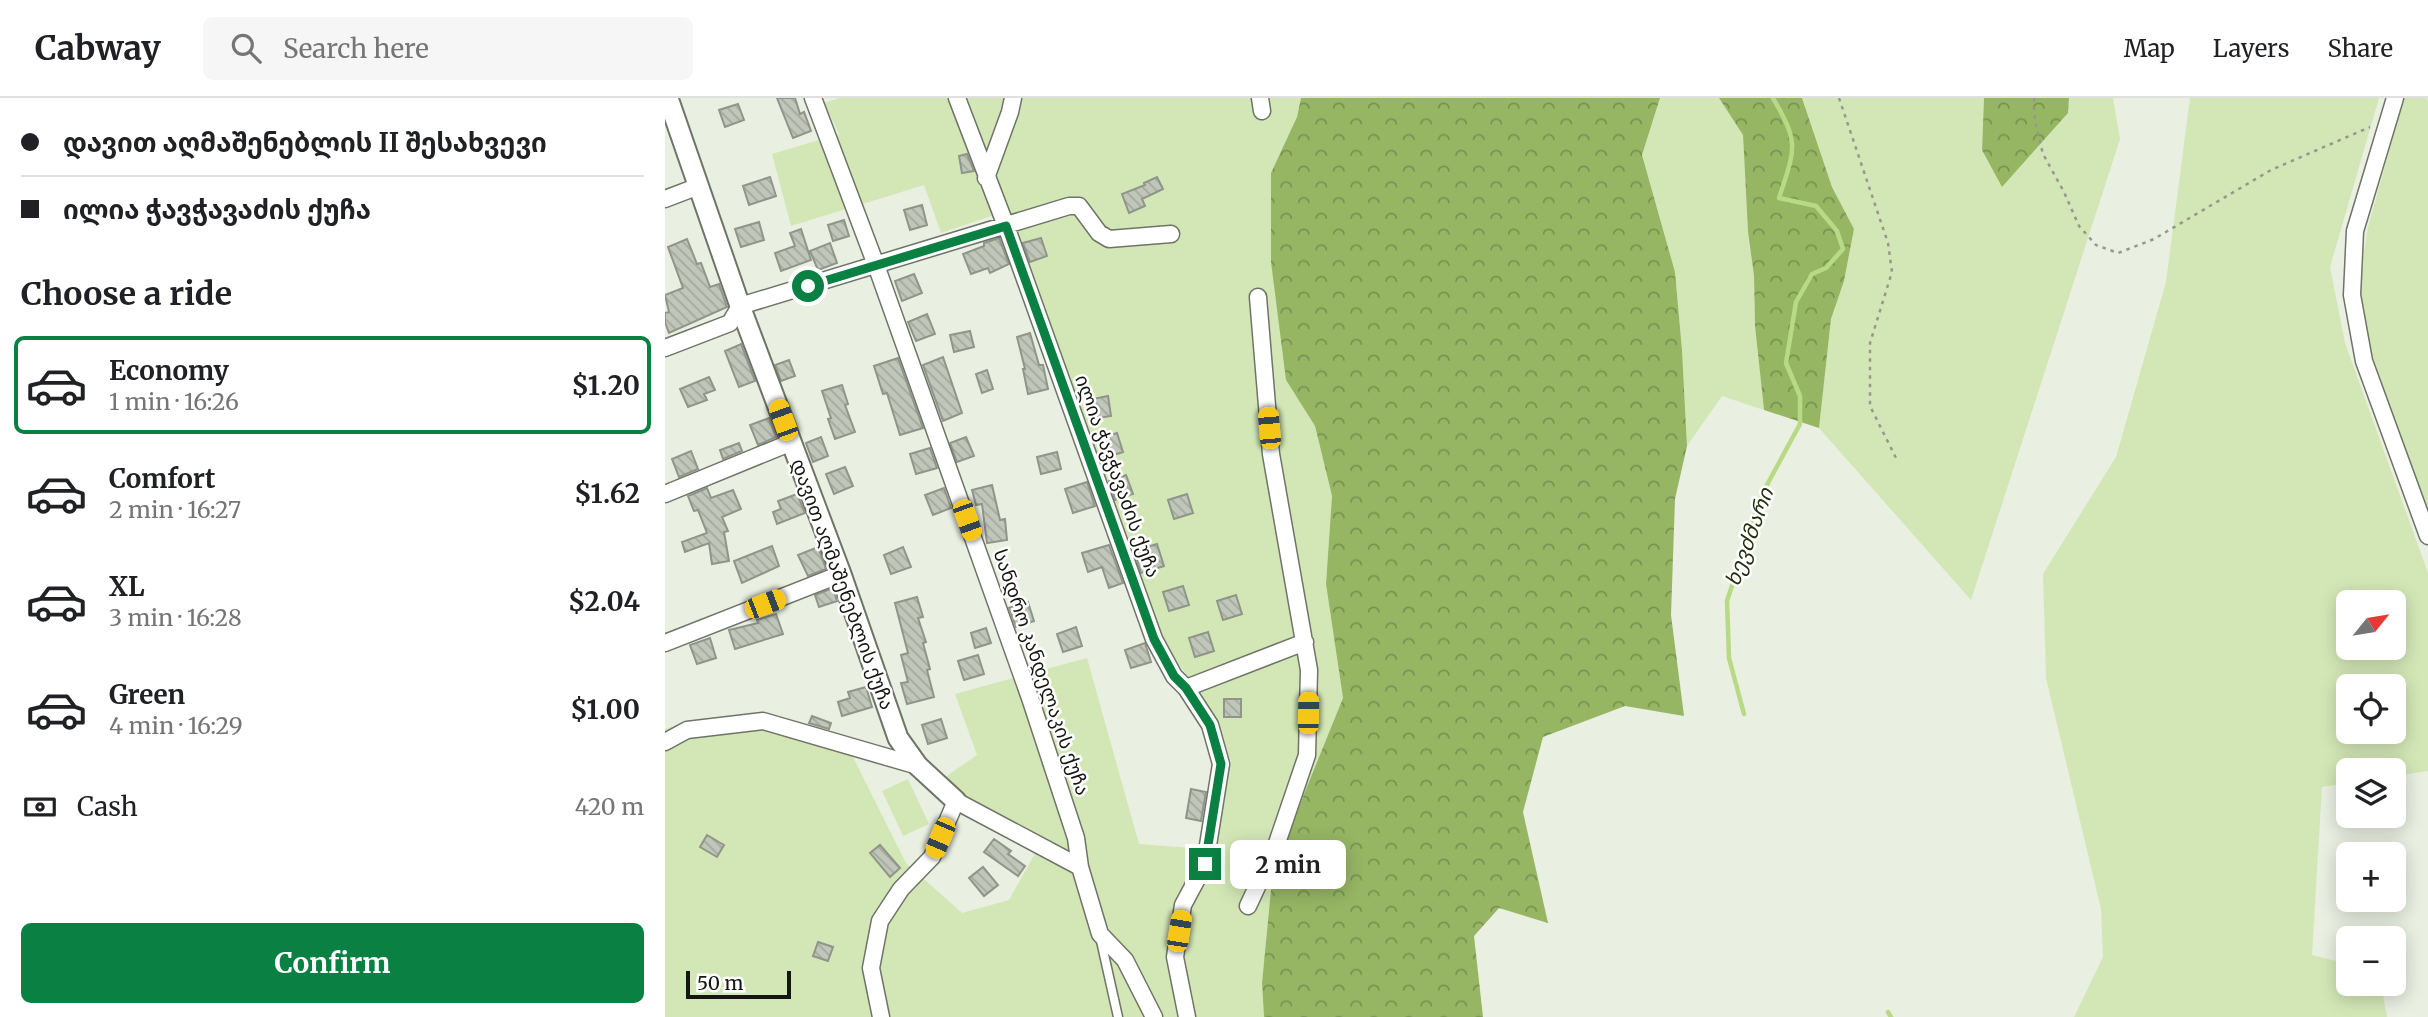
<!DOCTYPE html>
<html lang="en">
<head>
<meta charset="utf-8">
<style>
  body { margin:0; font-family:Merriweather,"Noto Sans Georgian",serif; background:#f6f6f6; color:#202124; height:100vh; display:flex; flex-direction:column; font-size:26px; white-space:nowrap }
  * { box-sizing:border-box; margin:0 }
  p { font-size:23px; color:#757577 }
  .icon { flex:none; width:38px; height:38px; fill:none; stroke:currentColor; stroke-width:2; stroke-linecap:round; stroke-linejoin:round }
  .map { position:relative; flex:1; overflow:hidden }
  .drawer { display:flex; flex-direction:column; background:#fff; width:665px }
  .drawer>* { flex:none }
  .guide { display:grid; align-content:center; height:154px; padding:0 21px; background:#fff }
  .needle { width:46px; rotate:60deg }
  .buttons { position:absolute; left:1671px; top:492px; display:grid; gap:14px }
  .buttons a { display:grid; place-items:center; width:70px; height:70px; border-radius:10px; background:#fff; box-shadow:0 4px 18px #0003; font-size:35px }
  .scale { position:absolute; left:21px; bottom:18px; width:105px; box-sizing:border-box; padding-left:7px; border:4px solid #141611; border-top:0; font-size:19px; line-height:24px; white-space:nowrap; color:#141611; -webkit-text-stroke:5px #fff; paint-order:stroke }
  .end { position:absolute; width:32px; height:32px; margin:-16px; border:9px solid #0b8043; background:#fff; box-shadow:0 0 0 4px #fff }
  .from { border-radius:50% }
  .bubble { position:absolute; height:49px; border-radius:10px; background:#fff; box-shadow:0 4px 18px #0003; font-size:23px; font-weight:700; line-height:49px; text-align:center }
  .car { position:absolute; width:21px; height:42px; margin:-21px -10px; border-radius:9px; box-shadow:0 0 5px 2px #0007; background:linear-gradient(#f5c518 24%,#345 0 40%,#f5c518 0 76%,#345 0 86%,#f5c518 0) }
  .guide b { display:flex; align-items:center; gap:24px; height:66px; font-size:26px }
  .guide b+b { border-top:2px solid #e0e0e0 }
  .guide i { width:18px; height:18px; background:#202124 }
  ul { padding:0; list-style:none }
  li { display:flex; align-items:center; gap:21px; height:98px; margin:0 14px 10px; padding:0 7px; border:4px solid transparent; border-radius:10px }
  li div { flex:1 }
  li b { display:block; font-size:26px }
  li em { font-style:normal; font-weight:700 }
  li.on { border-color:#0b8043 }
  li>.icon { width:63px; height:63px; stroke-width:1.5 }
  h2 { padding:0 21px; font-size:32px; line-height:84px }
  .pay { display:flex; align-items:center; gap:18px; height:77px; padding:0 21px; font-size:26px }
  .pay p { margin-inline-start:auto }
  .primary-button { display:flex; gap:14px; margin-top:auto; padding:14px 21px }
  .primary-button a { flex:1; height:80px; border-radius:10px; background:#0b8043; color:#fff; font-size:28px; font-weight:700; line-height:80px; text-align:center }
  header { display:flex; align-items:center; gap:42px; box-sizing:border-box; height:98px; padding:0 35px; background:#fff; border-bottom:2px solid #e0e0e0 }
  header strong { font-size:33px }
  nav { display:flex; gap:38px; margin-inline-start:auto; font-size:24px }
  .search { width:490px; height:63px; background:#f6f6f6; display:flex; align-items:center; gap:18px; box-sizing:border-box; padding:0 24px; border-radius:10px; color:#757577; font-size:26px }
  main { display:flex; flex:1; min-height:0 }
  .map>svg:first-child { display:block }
  .green { fill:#d3e7b6; fill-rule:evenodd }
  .forest { fill:url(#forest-crowns) }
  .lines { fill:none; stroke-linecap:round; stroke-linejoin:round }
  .stream { stroke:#b8d985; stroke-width:4.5 }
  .building { fill:url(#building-back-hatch); stroke:#909589; stroke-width:2 }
  .service-casing { stroke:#6f7468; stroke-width:11 }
  .minor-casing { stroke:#6f7468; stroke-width:19 }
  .tertiary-casing { stroke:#6f7468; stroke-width:23 }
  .path { stroke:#94988e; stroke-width:2.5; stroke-dasharray:3.5 5; stroke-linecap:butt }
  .service { stroke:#fff; stroke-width:8 }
  .minor { stroke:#fff; stroke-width:16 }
  .tertiary { stroke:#fff; stroke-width:19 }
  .route { stroke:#0b8043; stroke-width:9 }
  .labels { text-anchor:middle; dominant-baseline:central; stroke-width:5; stroke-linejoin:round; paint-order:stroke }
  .street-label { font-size:19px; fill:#141611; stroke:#fff }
  .water-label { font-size:21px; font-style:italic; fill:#23300d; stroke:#fff }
</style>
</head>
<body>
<header>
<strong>Cabway</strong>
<div class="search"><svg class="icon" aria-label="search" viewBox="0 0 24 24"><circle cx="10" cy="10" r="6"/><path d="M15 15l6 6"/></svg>Search here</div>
<nav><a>Map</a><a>Layers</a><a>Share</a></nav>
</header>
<main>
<section class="drawer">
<div class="guide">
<b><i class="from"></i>დავით აღმაშენებლის II შესახვევი</b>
<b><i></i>ილია ჭავჭავაძის ქუჩა</b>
</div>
<h2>Choose a ride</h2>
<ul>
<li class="on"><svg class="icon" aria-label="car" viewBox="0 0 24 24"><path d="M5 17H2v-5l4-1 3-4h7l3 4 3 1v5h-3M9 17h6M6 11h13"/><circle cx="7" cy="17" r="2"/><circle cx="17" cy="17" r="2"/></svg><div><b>Economy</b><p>1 min · 16:26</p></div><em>$1.20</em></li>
<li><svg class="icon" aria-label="car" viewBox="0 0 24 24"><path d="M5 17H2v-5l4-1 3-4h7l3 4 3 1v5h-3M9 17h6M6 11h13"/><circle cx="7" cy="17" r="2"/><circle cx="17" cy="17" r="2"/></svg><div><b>Comfort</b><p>2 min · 16:27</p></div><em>$1.62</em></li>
<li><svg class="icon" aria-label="car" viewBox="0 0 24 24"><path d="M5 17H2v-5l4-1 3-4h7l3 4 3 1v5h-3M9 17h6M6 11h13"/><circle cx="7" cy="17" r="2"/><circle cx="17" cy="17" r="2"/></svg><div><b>XL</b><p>3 min · 16:28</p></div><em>$2.04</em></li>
<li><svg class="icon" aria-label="car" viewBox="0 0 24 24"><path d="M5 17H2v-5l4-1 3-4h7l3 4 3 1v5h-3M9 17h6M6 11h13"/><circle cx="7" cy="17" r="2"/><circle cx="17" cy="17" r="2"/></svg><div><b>Green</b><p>4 min · 16:29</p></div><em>$1.00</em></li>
</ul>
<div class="pay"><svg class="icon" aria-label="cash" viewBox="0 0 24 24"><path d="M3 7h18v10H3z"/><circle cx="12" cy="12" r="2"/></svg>Cash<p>420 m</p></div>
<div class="primary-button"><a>Confirm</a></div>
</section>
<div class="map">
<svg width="1763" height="919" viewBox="0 0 1763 919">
  <defs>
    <pattern id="forest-crowns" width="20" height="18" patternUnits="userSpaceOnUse" patternTransform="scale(1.75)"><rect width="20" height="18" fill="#96b663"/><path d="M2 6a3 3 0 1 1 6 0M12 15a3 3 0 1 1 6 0" fill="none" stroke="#799350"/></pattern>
    <pattern id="building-back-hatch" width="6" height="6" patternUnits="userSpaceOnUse" patternTransform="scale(1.75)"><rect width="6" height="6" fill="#c0c6b9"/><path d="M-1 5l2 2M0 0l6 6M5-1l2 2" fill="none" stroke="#a4a99e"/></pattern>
  </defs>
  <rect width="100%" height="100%" fill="#e9efe1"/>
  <!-- green -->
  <path class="green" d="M174,0H636L632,19L621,282L650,328L667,398L661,486L678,600L639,696L607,781L597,885L599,919H0V631L25,622L110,630L183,649L241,765L297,815L344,802L378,741L295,702L276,682L312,657L290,596L422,560L474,746L551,752L566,663L537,596L500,549L344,112L276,135L259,87L126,128L107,56L174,36L159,5Z
    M995,0H1054L1078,37L1083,134L1089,178L1090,228L1099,312L1057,298L1022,348L1017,252L1010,174L977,57Z
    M1137,0H1319L1317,52L1403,15L1404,0H1448L1455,41L1306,502L1154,330L1166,221L1179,183L1189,131L1167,89Z
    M1525,0H1714L1665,169L1680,245L1763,475V673L1729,678V672H1684L1683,685L1657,689L1647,857L1683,866L1684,886H1716L1722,919H1409L1438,859L1436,811L1381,580L1378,476L1451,359L1501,184ZM1729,504V550H1684V504ZM1729,588V634H1684V588Z
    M1739,0H1762L1763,3V416L1702,247L1694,184L1703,129Z
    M243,681L264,726L238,738L217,693Z"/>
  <!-- forest -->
  <path class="forest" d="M636,0H995L977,57L1010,174L1017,252L1022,348L1010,401L1006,517L1019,618L960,608L878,639L858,714L883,825L834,810L809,838L818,919H599L597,885L607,781L639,696L678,600L661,486L667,398L650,328L621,282L606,164V75L632,19Z
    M1054,0H1137L1167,89L1189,131L1179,183L1166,221L1154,330L1099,312L1090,228L1089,178L1083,134L1078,37Z
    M1319,0H1404L1403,15L1337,89L1317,52Z"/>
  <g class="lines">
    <!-- stream -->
    <path class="stream" d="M1079,616L1064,560L1062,503L1097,396L1135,326V298L1121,265L1131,204L1147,176L1161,170L1178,151L1172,133L1151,108L1114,100C1130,51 1135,46 1108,0
      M1223,914L1226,919"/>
  </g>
  <!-- building -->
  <path class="building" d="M112,0H130L135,16L139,14L146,33L128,40Z
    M73,6L79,22L60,29L54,12Z
    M302,56L309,73L297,75L294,58Z
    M105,79L111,98L84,107L78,88Z
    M492,79L498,91L477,101L480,108L464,115L457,96L480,87L479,85Z
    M257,107L262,127L245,132L239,112Z
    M179,122L184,138L168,143L163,127Z
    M94,124L99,142L76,149L70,131Z
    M136,131L146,162L116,173L110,155L130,148L125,135Z
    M334,140L344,166L325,175L323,170L306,176L298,156L319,148V145Z
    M376,140L382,158L365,164L358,145Z
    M22,141L32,166L36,165L45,189L54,186L62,209L4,235L0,224V215L4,214L0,197L18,190L3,149Z
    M165,145L172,165L153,172L145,153Z
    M249,176L257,195L237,203L230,183Z
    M262,216L270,236L251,243L243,224Z
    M305,233L309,249L289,254L285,237Z
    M365,235L374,267H378L383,291L363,296L358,271H360L352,239Z
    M76,246L90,283L74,289L60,253Z
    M278,259L297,315L278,323L258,267Z
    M233,260L258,330L235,337L222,295L218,296L209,268Z
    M124,262L130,278L116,283L110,267Z
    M322,272L328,291L317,295L311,276Z
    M44,279L50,292L39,296L42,302L23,309L15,291Z
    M177,287L183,306L180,307L190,334L170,341L163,321L166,320L157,293Z
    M443,298L446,318L426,321L423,302Z
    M104,320L111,339L93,347L85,327Z
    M452,335L458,354L439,360L433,341Z
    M156,339L163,358L148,364L141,345Z
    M301,339L309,358L292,364L285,345Z
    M74,345L77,353L58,361L55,352Z
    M265,350L272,370L251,376L245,356Z
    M26,353L33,371L14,379L7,361Z
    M392,354L396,371L376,376L372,359Z
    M180,369L188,388L169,396L161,376Z
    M461,377L468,396L450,402L444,383Z
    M422,384L430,408L408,415L400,391Z
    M327,387L335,422L340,421L342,442L322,445L317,406L311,407L307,392Z
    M42,390L46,400L68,392L76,411L57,419L63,433L59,434L64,463L47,466L44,445L20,454L17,444L42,435L33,412L29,413L23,398Z
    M279,390L286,410L268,417L260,397Z
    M132,396L140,415L112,426L108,414L116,411L113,403Z
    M522,396L528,415L509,421L503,402Z
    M492,446L499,468L476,475L469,453Z
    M444,447L458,485L444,490L437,469L423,474L417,455Z
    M107,448L114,468L77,485L69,463Z
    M153,449L161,471L143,478L133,457Z
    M238,449L246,469L226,476L219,457Z
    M518,488L524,507L504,513L498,494Z
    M168,490L172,503L154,509L150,497Z
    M571,497L577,516L558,522L552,503Z
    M252,499L258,519L253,520L261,544L258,545L265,571L262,572L269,599L242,606L236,585L243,584L236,557L243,555L230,505Z
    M363,504L369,523L351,529L344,510Z
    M111,516L118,536L70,551L64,532L93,525L92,522Z
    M411,529L417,548L398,554L392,536Z
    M321,530L326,545L310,550L306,535Z
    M543,534L549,553L530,559L524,540Z
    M45,540L51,560L32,566L25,547Z
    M480,545L486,564L466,570L460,552Z
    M313,557L319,576L299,582L293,563Z
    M201,589L207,609L177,618L173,604L185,600L183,594Z
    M559,601H576V619H559Z
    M147,618L166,625L164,631L144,625Z
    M276,621L282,640L263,646L257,627Z
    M526,691L541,694L536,723L521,720Z
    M42,737L59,747L52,759L35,749Z
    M329,741L346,753L343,756L360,768L353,778L319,754Z
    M215,747L235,770L225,779L205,755Z
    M318,769L333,787L319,798L304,780Z
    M153,844L168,849L163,863L148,858Z"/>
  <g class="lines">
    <defs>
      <path id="service" d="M436,843L453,919"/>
      <path id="minor" d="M148,0L211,167L365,600L411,740L415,769L435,836L460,862L489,919
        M292,0L341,128L489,541L509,578L521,590L545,627L556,666L540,766L518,807L510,859L522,919
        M595,0L597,13
        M1730,0L1690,133L1687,197L1699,263L1763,438
        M321,80L345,14L348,0
        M0,101L34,88
        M0,250L65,225L75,208L404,108H414L434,135L444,141L506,136
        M0,396L127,344
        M0,545L176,476
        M521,590L640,544
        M0,644L22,632L98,623L253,668
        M583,808L611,748L642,657L644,572L606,356L593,199
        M216,919L206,870L215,823L236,791L267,759L291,703L415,769"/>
      <path id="tertiary" d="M3,0L75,208L176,476L233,640L253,668L291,703"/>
    </defs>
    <!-- service casing -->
    <use href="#service" class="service-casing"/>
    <!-- minor casing -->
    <use href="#minor" class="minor-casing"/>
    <!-- tertiary casing -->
    <use href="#tertiary" class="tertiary-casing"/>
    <!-- path -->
    <path class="path" d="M1174,0L1223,145L1227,174L1205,245V308L1231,360
      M1369,0L1370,24L1378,56L1399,94L1414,128L1431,147L1453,155L1489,141L1606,72L1705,29"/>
    <!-- service -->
    <use href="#service" class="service"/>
    <!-- minor -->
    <use href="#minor" class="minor"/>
    <!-- tertiary -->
    <use href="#tertiary" class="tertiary"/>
  </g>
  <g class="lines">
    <!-- route -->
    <path class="route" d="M143,188L341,128L489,541L509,578L521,590L545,627L556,666L540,766"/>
  </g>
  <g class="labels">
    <!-- street labels -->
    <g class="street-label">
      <text transform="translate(453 378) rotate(70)">ილია ჭავჭავაძის ქუჩა</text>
      <text transform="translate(178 486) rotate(70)">დავით აღმაშენებლის ქუჩა</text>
      <text transform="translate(377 574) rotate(71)">სანდრო კანდელაკის ქუჩა</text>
    </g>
    <!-- water labels -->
    <g class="water-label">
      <text transform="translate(1084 439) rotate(-70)">ხევძმარი</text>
    </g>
  </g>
</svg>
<div class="buttons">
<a><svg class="needle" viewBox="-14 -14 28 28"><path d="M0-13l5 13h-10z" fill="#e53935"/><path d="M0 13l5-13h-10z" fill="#757577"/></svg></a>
<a><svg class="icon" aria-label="locate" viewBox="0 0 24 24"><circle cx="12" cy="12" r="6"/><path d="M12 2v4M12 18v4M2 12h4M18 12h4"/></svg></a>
<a><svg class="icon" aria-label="layers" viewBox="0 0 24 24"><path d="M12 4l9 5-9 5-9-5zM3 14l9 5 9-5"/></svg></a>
<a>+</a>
<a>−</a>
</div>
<div class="scale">50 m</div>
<i class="end from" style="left:143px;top:188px"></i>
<i class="end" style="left:540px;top:766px"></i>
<div class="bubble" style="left:565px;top:742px;width:116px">2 min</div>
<i class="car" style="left:118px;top:322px;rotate:340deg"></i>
<i class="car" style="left:604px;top:330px;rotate:355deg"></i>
<i class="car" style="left:302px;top:422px;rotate:160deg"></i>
<i class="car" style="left:100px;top:506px;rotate:69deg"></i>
<i class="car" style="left:643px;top:615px;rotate:1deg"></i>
<i class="car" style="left:275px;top:740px;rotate:203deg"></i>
<i class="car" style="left:514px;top:833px;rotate:9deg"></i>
</div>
</main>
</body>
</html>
